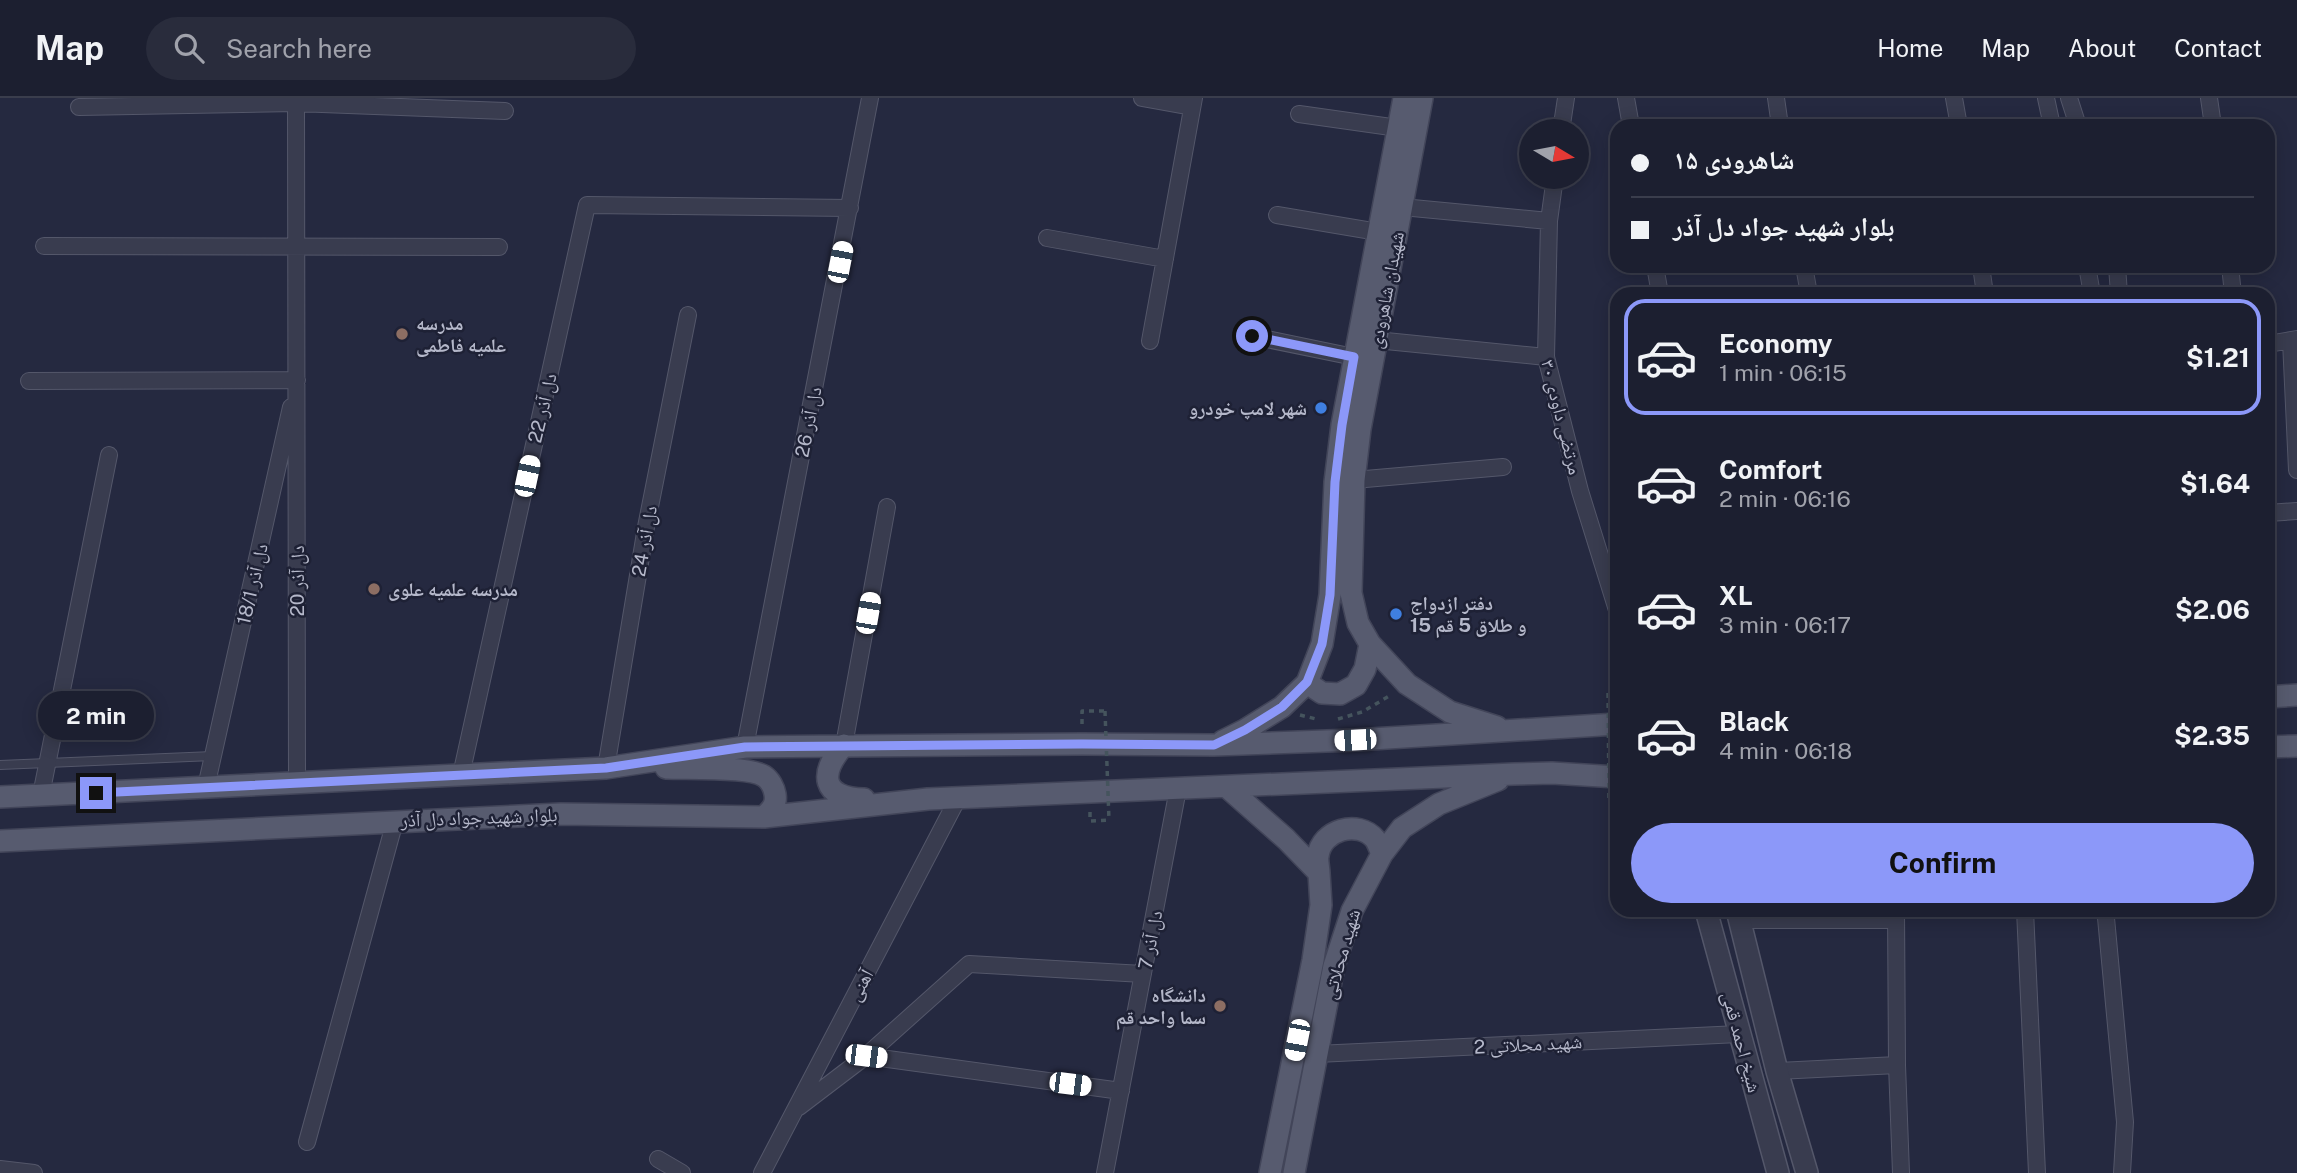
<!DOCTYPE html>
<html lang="en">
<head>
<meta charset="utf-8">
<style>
  body { margin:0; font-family:"Public Sans","Noto Naskh Arabic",sans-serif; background:#292c3c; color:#f1f3f6; height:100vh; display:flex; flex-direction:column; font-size:26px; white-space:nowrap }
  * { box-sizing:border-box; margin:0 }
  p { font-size:23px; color:#a0a2ab }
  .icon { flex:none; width:38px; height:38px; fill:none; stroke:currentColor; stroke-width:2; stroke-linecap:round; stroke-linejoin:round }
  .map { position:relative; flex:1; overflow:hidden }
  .side { position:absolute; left:1610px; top:189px; width:665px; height:630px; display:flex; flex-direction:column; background:#1c1f30; border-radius:21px; box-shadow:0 4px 18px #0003,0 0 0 2px #3a3d4c }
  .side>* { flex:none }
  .banner { position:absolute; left:1610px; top:21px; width:665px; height:154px; border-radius:21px; box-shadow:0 4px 18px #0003,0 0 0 2px #3a3d4c; display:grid; align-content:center; height:154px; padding:0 21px; background:#1c1f30 }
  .needle { width:46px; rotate:100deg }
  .tools { position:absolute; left:1519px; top:21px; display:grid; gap:14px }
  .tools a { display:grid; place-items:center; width:70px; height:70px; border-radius:50%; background:#1c1f30; box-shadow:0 4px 18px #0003,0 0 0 2px #3a3d4c; font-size:35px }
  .end { position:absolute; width:32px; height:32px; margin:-16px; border:9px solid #8c98f9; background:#111; box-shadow:0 0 0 4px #111 }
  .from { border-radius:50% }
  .bubble { position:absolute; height:49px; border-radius:24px; background:#1c1f30; box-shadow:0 4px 18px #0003,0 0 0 2px #3a3d4c; font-size:23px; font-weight:700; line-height:49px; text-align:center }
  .car { position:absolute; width:21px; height:42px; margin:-21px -10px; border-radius:9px; box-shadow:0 0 5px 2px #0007; background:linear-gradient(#fff 24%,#345 0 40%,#fff 0 76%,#345 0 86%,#fff 0) }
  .banner b { display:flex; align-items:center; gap:24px; height:66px; font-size:26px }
  .banner b+b { border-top:2px solid #3a3d4c }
  .banner i { width:18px; height:18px; background:#f1f3f6 }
  ul { padding:12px 0 0; list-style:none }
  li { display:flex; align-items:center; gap:21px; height:116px; margin:0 14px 10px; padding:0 7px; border:4px solid transparent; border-radius:21px }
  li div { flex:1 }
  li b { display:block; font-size:26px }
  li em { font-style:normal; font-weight:700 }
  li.current { border-color:#8c98f9 }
  li>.icon { width:63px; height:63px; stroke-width:1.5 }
  .cta { display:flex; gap:14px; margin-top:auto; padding:14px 21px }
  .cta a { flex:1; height:80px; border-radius:42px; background:#8c98f9; color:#111; font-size:28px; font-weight:700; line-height:80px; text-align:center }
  header { display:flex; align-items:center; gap:42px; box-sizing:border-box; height:98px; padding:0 35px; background:#1c1f30; border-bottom:2px solid #3a3d4c }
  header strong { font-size:33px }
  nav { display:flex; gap:38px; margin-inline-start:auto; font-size:24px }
  .search { width:490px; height:63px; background:#292c3c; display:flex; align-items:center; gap:18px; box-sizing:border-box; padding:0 24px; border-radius:38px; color:#a0a2ab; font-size:26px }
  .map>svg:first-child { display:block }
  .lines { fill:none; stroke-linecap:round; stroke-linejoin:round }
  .service-casing { stroke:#54576a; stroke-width:10 }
  .minor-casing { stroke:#54576a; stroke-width:18 }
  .tertiary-casing { stroke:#54576a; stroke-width:24 }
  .primary-casing { stroke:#424559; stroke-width:24 }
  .path { stroke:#45545d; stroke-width:3.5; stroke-dasharray:5 5; stroke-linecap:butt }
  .service { stroke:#393c4f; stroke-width:8 }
  .minor { stroke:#393c4f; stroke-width:16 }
  .tertiary { stroke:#393c4f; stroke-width:21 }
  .primary { stroke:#575b6f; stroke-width:21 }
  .path-bridge { stroke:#45545d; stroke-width:3.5; stroke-dasharray:5 5; stroke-linecap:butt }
  .route { stroke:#8c98f9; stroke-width:9 }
  .education-dot { fill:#8d6e63; stroke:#1e2135; stroke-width:2.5 }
  .shop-dot { fill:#3f7fe0; stroke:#1e2135; stroke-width:2.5 }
  .labels { text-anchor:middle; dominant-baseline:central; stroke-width:5; stroke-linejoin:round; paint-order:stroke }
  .street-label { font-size:19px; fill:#b5b8ca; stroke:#1e2135 }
  .poi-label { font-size:19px; font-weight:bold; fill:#b5b8ca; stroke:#1e2135; text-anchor:start }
</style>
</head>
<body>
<header>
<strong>Map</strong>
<div class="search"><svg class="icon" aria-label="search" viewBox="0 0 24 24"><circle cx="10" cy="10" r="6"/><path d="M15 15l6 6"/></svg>Search here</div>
<nav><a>Home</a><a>Map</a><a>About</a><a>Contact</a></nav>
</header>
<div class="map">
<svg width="2297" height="1075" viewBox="0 0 2297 1075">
  <rect width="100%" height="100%" fill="#252940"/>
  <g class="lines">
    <defs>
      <path id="service" d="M0,667L213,658"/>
      <path id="minor" d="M296,0L297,685
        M1142,0L1192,9
        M1626,0L1631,28
        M1776,0L1780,28
        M1954,0L1959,28
        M2046,0L2052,28
        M2069,0L2078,28
        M2209,0L2213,28
        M79,9L296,5L505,13
        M1299,16L1398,30
        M1561,33L1566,0
        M1555,79L1549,123L1546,259L1580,393L1617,512
        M1402,109L1549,123
        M1277,117L1378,134
        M1047,140L1165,161
        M44,148L499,149
        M1655,168L1660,196
        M1804,168L1809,196
        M1981,168L1985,196
        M2087,168L2092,196
        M2117,168L2119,196
        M2230,168L2233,196
        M1252,238L1354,259
        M1376,242L1546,259
        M1150,243L1194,0
        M2291,243L2297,372
        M2268,246L2297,241
        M29,283L297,282
        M1354,382L1503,369
        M2268,415L2297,413
        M844,647L887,409
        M745,649L870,0
        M606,670L646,429L688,217
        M461,677L587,107L850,110
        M206,689L291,309
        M41,697L109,357
        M1896,812L1897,967L1901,1075
        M2025,812L2037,1075
        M2108,812L2106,820L2125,1024L2122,1075
        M1740,822H1896
        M1317,956L1739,936
        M866,958L1121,993
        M1777,973L1897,967
        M799,1009L866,958L969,866L1143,876
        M307,1044L395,723
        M658,1061L682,1075
        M0,1071L34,1075
        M762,1075L958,700
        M1105,1075L1178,691"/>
      <path id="tertiary" d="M1706,812L1778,1075
        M1737,812L1777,973L1807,1075"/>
      <path id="primary" d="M1422,0L1360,331L1354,382L1351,495L1358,525L1370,546L1407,586L1450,614L1497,629
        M1307,585L1322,595L1340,596L1356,587L1365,571L1370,546
        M2268,599L2297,597
        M1223,643L1245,632L1282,609L1307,585L1322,546L1330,497L1335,384L1342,327L1404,0
        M844,647C818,676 822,700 864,701
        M2268,649L2297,648
        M666,670C687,671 748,668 764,678C770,682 774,690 775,696C777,707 771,712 764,719
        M1227,689L1286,741L1319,775L1321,807L1313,862L1270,1075
        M0,699L606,670L745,649L1082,646L1214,647L1355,642L1617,626
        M0,743L561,716L764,719L928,701L1514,676L1552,675L1617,679
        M1319,775C1319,770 1317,763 1318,758C1321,732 1358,721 1375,741C1378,745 1380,752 1382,756
        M1294,1075L1334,868L1352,813L1382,756L1402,730L1439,706L1498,682"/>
    </defs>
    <!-- service casing -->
    <use href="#service" class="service-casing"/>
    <!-- minor casing -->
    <use href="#minor" class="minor-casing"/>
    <!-- tertiary casing -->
    <use href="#tertiary" class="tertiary-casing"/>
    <!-- primary casing -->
    <use href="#primary" class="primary-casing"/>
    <!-- path -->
    <path class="path" d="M1608,595H1617
      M1300,617L1316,621
      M1338,621L1362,614L1391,597
      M1082,626V613H1105
      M1090,714V723L1109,722"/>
    <!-- service -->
    <use href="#service" class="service"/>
    <!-- minor -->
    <use href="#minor" class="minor"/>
    <!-- tertiary -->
    <use href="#tertiary" class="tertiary"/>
    <!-- primary -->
    <use href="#primary" class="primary"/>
    <!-- path-bridge -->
    <path class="path-bridge" d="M1608,595L1609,701
      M1105,613L1109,722"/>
  </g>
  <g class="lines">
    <!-- route -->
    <path class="route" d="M96,695L606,670L745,649L1082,646L1214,647L1245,632L1282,609L1307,584L1322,546L1330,497L1335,384L1342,327L1354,259L1252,238"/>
  </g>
  <!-- markers -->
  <g class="education-dot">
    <circle cx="402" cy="236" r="7"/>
    <circle cx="374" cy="491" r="7"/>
    <circle cx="1220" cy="908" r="7"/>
  </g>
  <g class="shop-dot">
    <circle cx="1321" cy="310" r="7"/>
    <circle cx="1396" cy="516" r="7"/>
  </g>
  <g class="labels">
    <!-- street labels -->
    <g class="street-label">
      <text transform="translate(1386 192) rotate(-79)">شهیدان شاهرودی</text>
      <text transform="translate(542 310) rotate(-77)">دل آذر 22</text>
      <text transform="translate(1562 319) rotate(76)">۳۰ مرتضی داودی</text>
      <text transform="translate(808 324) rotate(-79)">دل آذر 26</text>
      <text transform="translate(644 443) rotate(-80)">دل آذر 24</text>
      <text transform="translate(297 483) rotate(-90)">دل آذر 20</text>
      <text transform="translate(252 486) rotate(-77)">دل آذر 18/1</text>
      <text transform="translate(479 719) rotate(-2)">بلوار شهید جواد دل آذر</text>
      <text transform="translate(1150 842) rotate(-79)">دل آذر 7</text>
      <text transform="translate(1341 856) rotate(-74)">شهید محلاتی</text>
      <text transform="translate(860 887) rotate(-62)">آهنی</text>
      <text transform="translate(1742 944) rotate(75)">شیخ احمد قمی</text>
      <text transform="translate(1528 946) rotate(-3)">شهید محلاتی 2</text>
    </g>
    <!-- poi labels -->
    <g class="poi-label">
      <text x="416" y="225">مدرسه<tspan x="416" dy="22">علمیه فاطمی</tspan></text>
      <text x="1307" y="310" text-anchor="end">شهر لامپ خودرو</text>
      <text x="388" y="491">مدرسه علمیه علوی</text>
      <text x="1410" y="505">دفتر ازدواج<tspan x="1410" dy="22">15 و طلاق 5 قم</tspan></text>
      <text x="1206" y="897" text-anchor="end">دانشگاه<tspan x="1206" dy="22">سما واحد قم</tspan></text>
    </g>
  </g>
</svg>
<div class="tools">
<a><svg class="needle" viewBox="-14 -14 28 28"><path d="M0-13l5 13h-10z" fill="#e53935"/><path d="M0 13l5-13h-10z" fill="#a0a2ab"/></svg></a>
</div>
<i class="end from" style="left:1252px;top:238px"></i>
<i class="end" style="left:96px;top:695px"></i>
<div class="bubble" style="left:38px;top:593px;width:116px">2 min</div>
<i class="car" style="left:840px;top:164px;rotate:11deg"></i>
<i class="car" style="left:527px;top:378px;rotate:12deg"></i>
<i class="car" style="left:868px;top:515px;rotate:10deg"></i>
<i class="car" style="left:1355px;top:642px;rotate:267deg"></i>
<i class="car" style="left:1297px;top:942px;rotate:191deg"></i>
<i class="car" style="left:866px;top:958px;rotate:97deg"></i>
<i class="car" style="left:1070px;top:986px;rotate:97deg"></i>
<div class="banner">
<b><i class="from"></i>۱۵ شاهرودی</b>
<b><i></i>بلوار شهید جواد دل آذر</b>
</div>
<section class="side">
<ul>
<li class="current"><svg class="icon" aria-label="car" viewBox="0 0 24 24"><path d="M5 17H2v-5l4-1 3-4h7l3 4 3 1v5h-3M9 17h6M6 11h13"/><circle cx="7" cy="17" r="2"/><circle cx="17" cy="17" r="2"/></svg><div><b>Economy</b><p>1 min · 06:15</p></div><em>$1.21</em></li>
<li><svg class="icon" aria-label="car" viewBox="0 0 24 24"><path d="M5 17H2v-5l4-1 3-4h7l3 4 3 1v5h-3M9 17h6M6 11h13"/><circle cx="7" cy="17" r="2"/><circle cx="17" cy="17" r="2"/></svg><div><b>Comfort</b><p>2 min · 06:16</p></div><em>$1.64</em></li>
<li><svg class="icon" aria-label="car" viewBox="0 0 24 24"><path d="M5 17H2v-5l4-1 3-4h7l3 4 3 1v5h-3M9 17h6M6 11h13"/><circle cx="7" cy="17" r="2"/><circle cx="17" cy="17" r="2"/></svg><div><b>XL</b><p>3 min · 06:17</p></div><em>$2.06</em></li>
<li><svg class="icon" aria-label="car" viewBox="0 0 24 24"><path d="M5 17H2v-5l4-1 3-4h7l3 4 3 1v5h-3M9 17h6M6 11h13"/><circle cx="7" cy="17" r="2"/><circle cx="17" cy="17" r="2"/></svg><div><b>Black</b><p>4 min · 06:18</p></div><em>$2.35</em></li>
</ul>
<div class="cta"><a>Confirm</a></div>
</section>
</div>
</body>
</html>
